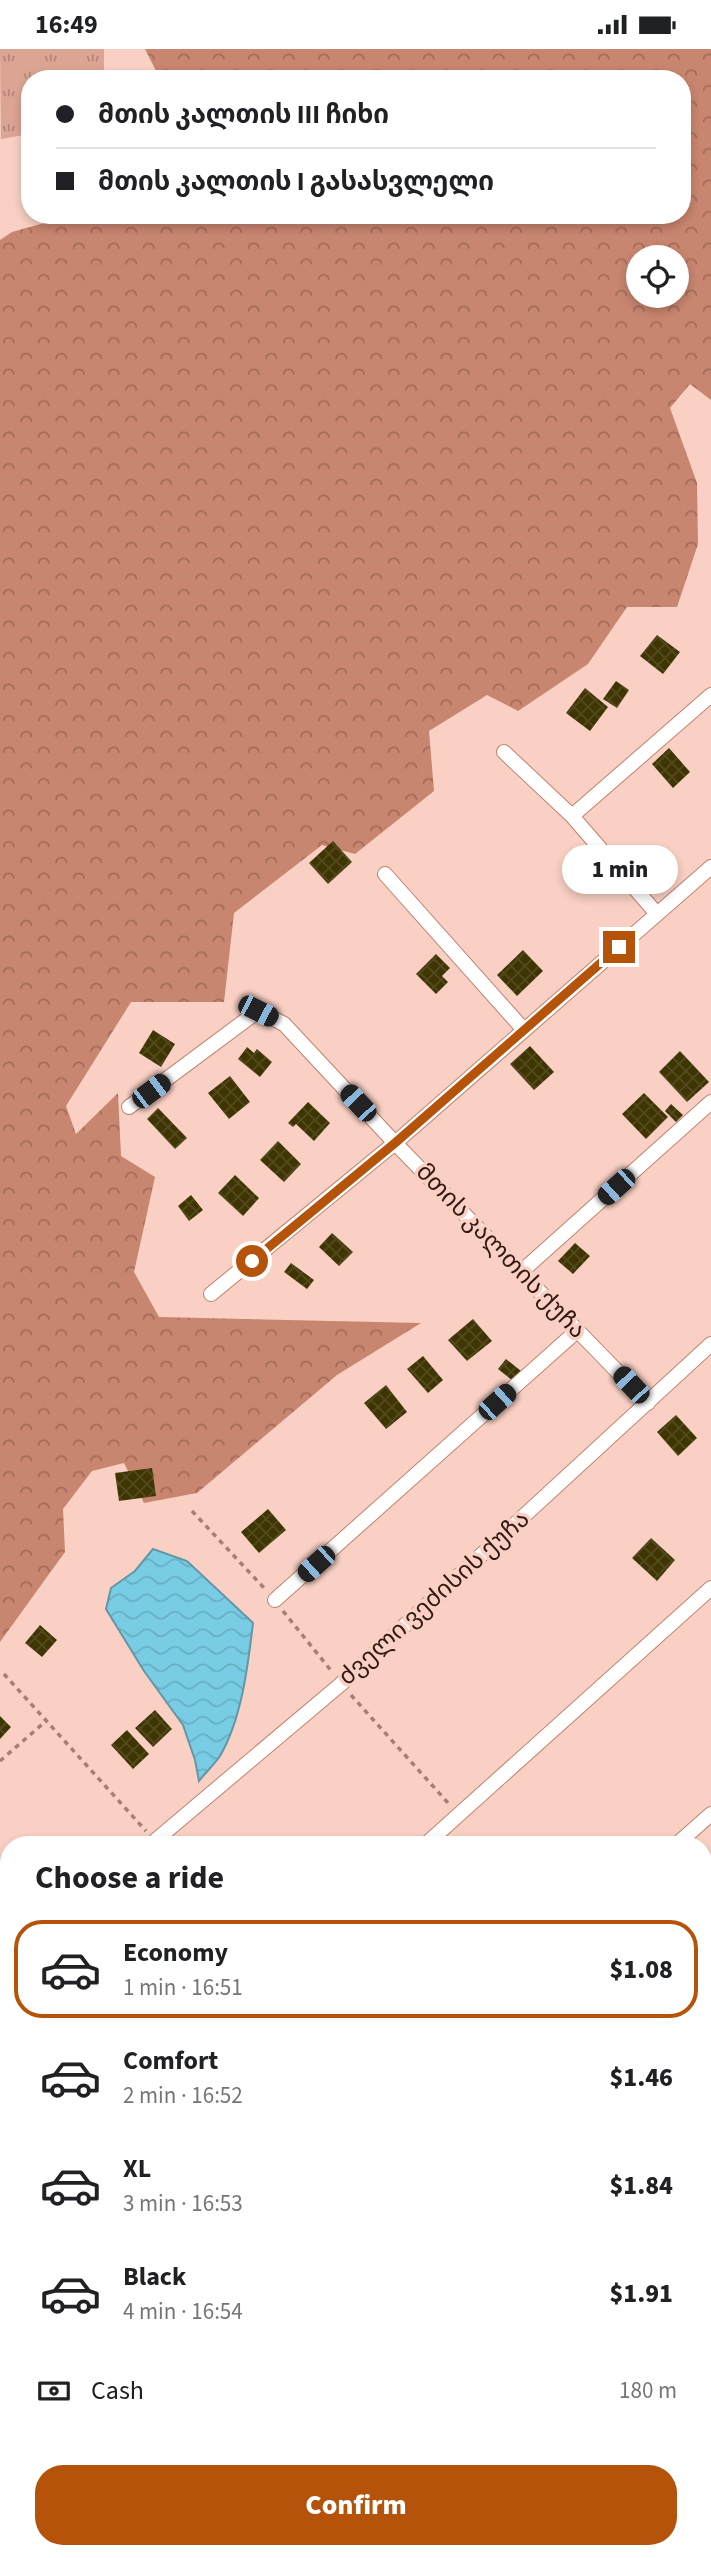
<!DOCTYPE html>
<html lang="en">
<head>
<meta charset="utf-8">
<style>
  body { margin:0; font-family:"Source Sans 3","Noto Sans Georgian",sans-serif; background:#f2f2f2; color:#202124; height:100vh; display:flex; flex-direction:column; font-size:26px; white-space:nowrap }
  * { box-sizing:border-box; margin:0 }
  p { font-size:23px; color:#757577 }
  .icon { flex:none; width:38px; height:38px; fill:none; stroke:currentColor; stroke-width:2; stroke-linecap:round; stroke-linejoin:round }
  .map { position:relative; flex:1; overflow:hidden }
  .side { position:absolute; left:0px; top:1787px; width:712px; height:723px; display:flex; flex-direction:column; background:#fff; border-radius:28px 28px 0 0; box-shadow:0 4px 10px #0003 }
  .side>* { flex:none }
  .top-card { position:absolute; left:21px; top:21px; width:670px; height:154px; border-radius:28px; box-shadow:0 4px 10px #0003; display:grid; align-content:center; height:154px; padding:0 35px; background:#fff }
  .buttons { position:absolute; left:626px; top:196px; display:grid; gap:14px }
  .buttons a { display:grid; place-items:center; width:63px; height:63px; border-radius:50%; background:#fff; box-shadow:0 4px 10px #0003; font-size:35px }
  .end { position:absolute; width:32px; height:32px; margin:-16px; border:9px solid #b45309; background:#fff; box-shadow:0 0 0 4px #fff }
  .from { border-radius:50% }
  .bubble { position:absolute; height:49px; border-radius:24px; background:#fff; box-shadow:0 4px 10px #0003; font-size:23px; font-weight:800; line-height:49px; text-align:center }
  .car { position:absolute; width:21px; height:42px; margin:-21px -10px; border-radius:9px; box-shadow:0 0 5px 2px #0007; background:linear-gradient(#222 24%,#8ab4d8 0 40%,#222 0 76%,#8ab4d8 0 86%,#222 0) }
  .top-card b { display:flex; align-items:center; gap:24px; height:66px; font-size:26px }
  .top-card b+b { border-top:2px solid #e0e0e0 }
  .top-card i { width:18px; height:18px; background:#202124 }
  ul { padding:0; list-style:none }
  li { display:flex; align-items:center; gap:21px; height:98px; margin:0 14px 10px; padding:0 21px; border:4px solid transparent; border-radius:28px }
  li div { flex:1 }
  li b { display:block; font-size:26px }
  li em { font-style:normal; font-weight:800 }
  li.selected { border-color:#b45309 }
  li>.icon { width:63px; height:63px; stroke-width:1.5 }
  h2 { padding:0 35px; font-size:32px; line-height:84px }
  .pay { display:flex; align-items:center; gap:18px; height:77px; padding:0 35px; font-size:26px }
  .pay p { margin-inline-start:auto }
  .action { display:flex; gap:14px; margin-top:auto; padding:14px 35px }
  .action a { flex:1; height:80px; border-radius:28px; background:#b45309; color:#fff; font-size:28px; font-weight:800; line-height:80px; text-align:center }
  .status { display:flex; justify-content:space-between; align-items:center; height:49px; padding:0 35px; background:#fff; direction:ltr }
  .status svg { height:19px; fill:currentColor }
  .map>svg:first-child { display:block }
  .grass { fill:url(#grass-tufts) }
  .forest { fill:url(#forest-crowns); fill-rule:evenodd }
  .water { fill:url(#water-waves); stroke:#6397a6; stroke-width:2 }
  .building { fill:url(#building-cross-hatch) }
  .lines { fill:none; stroke-linecap:round; stroke-linejoin:round }
  .minor-casing { stroke:#c0826e; stroke-width:16 }
  .path { stroke:#a28075; stroke-width:3.5; stroke-dasharray:5 5; stroke-linecap:butt }
  .minor { stroke:#fff; stroke-width:14 }
  .route { stroke:#b45309; stroke-width:9 }
  .labels { text-anchor:middle; dominant-baseline:central; stroke-width:7; stroke-linejoin:round; paint-order:stroke }
  .street-label { font-size:24px; fill:#321a12; stroke:#f9d0c3 }
</style>
</head>
<body>
<div class="status"><b>16:49</b><svg viewBox="0 0 49 12"><path d="M0 12V9h3v3zM5 12V6h3v6zM10 12V3h3v9zM15 12V0h3v12zM26 1h20v11H26zM47 4h2v5h-2z"/></svg></div>
<div class="map">
<svg width="711" height="2509" viewBox="0 0 711 2509">
  <defs>
    <pattern id="grass-tufts" width="24" height="20" patternUnits="userSpaceOnUse" patternTransform="scale(1.75)"><rect width="24" height="20" fill="#dca492"/><path d="M3 7l-1-3M5 7V3M7 7l1-3M15 17l-1-3M17 17v-4M19 17l1-3" fill="none" stroke="#b38576"/></pattern>
    <pattern id="forest-crowns" width="20" height="18" patternUnits="userSpaceOnUse" patternTransform="scale(1.75)"><rect width="20" height="18" fill="#c8856f"/><path d="M2 6a3 3 0 1 1 6 0M12 15a3 3 0 1 1 6 0" fill="none" stroke="#a36c5a"/></pattern>
    <pattern id="water-waves" width="16" height="10" patternUnits="userSpaceOnUse" patternTransform="scale(1.75)"><rect width="16" height="10" fill="#78cde5"/><path d="M0 5q4-4 8 0t8 0" fill="none" stroke="#68afc3"/></pattern>
    <pattern id="building-cross-hatch" width="8" height="8" patternUnits="userSpaceOnUse" patternTransform="scale(1.75)"><rect width="8" height="8" fill="#3e3503"/><path d="M0 0l8 8M0 8l8-8" fill="none" stroke="#52491e"/></pattern>
  </defs>
  <rect width="100%" height="100%" fill="#f9d0c3"/>
  <!-- grass -->
  <path class="grass" d="M0,0H104V30H30V85L1,90Z
    M711,2403V2509H632L633,2501H704V2410Z
    M9,2453V2496L0,2497V2456Z
    M67,2501H221L222,2509H93Z
    M342,2501H407L413,2509H342Z"/>
  <!-- forest -->
  <path class="forest" d="M145,0H711V351L690,335L670,359L697,434L698,495L677,558H627L588,615L518,662L487,646L429,682L434,742L355,805L322,796L234,864L224,953H131L66,1057L76,1085L118,1044L121,1107L155,1128L134,1223L159,1268L421,1274L337,1326L197,1444L144,1454L124,1414L92,1422L63,1460L65,1503L0,1593V191L12,183L73,166H682V30H160ZM639,208H677V247H639Z
    M0,2117L9,2126V2453L0,2456Z
    M9,2496V2501H67L93,2509H0V2497Z
    M221,2501H342V2509H222Z
    M407,2501H633L632,2509H413Z"/>
  <!-- water -->
  <path class="water" d="M153,1500L187,1512L253,1574C248,1616 242,1669 220,1707C214,1716 205,1724 199,1732L195,1711L183,1676L144,1622L106,1560L111,1539L135,1522Z"/>
  <!-- building -->
  <path class="building" d="M657,586L680,603L663,625L640,607Z
    M616,632L629,641L617,659L603,650Z
    M585,639L608,658L590,682L566,664Z
    M669,699L690,723L673,739L652,715Z
    M333,792L352,813L328,835L309,814Z
    M523,901L543,922L517,947L497,926Z
    M436,905L450,919L442,927L448,933L436,945L416,925Z
    M153,981L175,995L161,1018L139,1004Z
    M530,997L554,1023L534,1041L510,1015Z
    M247,998L254,1004L257,1000L272,1013L260,1028L238,1010Z
    M680,1002L709,1033L687,1053L659,1023Z
    M230,1027L250,1053L229,1070L208,1044Z
    M644,1044L668,1068L646,1090L622,1065Z
    M308,1053L330,1074L314,1092L296,1075L293,1078L288,1074Z
    M671,1055L683,1066L676,1073L665,1062Z
    M158,1059L187,1089L175,1100L147,1070Z
    M278,1092L301,1115L284,1133L260,1111Z
    M235,1126L259,1149L243,1167L218,1144Z
    M191,1146L203,1161L189,1172L178,1157Z
    M332,1184L353,1203L339,1217L319,1198Z
    M575,1194L590,1207L573,1225L558,1212Z
    M291,1214L314,1231L307,1240L284,1223Z
    M473,1270L492,1292L467,1312L448,1291Z
    M423,1307L443,1331L428,1344L407,1320Z
    M506,1310L521,1322L513,1332L498,1320Z
    M386,1336L407,1363L386,1380L364,1354Z
    M676,1366L697,1389L678,1407L657,1383Z
    M152,1419L156,1447L119,1452L115,1424Z
    M268,1460L286,1481L259,1504L241,1483Z
    M651,1489L675,1511L657,1532L632,1509Z
    M40,1576L57,1591L42,1608L25,1594Z
    M155,1661L172,1680L153,1698L135,1679Z
    M0,1667L11,1678L0,1690Z
    M127,1681L149,1705L133,1720L111,1696Z
    M0,1848L9,1857V1863L0,1871Z
    M704,2154L711,2159L710,2184L704,2180Z"/>
  <g class="lines">
    <defs>
      <path id="minor" d="M504,703L572,767L657,865
        M572,767L711,646
        M385,825L524,981
        M129,1058L258,962L284,975L395,1094L648,1354
        M521,1223L711,1053
        M211,1245L395,1094L711,818
        M275,1551L578,1281
        M150,1796L341,1635L711,1295
        M425,1796L711,1539
        M676,1796L711,1765
        M0,1928L9,1921
        M704,2010L711,2004
        M0,2095L6,2112L9,2111
        M704,2246L711,2239"/>
    </defs>
    <!-- minor casing -->
    <use href="#minor" class="minor-casing"/>
    <!-- path -->
    <path class="path" d="M192,1462L265,1540
      M283,1562L333,1624
      M4,1625L146,1782
      M351,1646L449,1755
      M0,1712L46,1672
      M704,1826L711,1822
      M0,2208L9,2215
      M0,2256L9,2268
      M0,2477H9
      M355,2501L358,2509"/>
    <!-- minor -->
    <use href="#minor" class="minor"/>
  </g>
  <g class="lines">
    <!-- route -->
    <path class="route" d="M252,1212L395,1094L619,898"/>
  </g>
  <g class="labels">
    <!-- street labels -->
    <g class="street-label">
      <text transform="translate(501 1202) rotate(46)">მთის კალთის ქუჩა</text>
      <text transform="translate(434 1549) rotate(-42)">ძველი ვეძისის ქუჩა</text>
    </g>
  </g>
</svg>
<div class="buttons">
<a><svg class="icon" aria-label="locate" viewBox="0 0 24 24"><circle cx="12" cy="12" r="6"/><path d="M12 2v4M12 18v4M2 12h4M18 12h4"/></svg></a>
</div>
<i class="end from" style="left:252px;top:1212px"></i>
<i class="end" style="left:619px;top:898px"></i>
<div class="bubble" style="left:562px;top:796px;width:116px">1 min</div>
<i class="car" style="left:258px;top:962px;rotate:117deg"></i>
<i class="car" style="left:151px;top:1042px;rotate:53deg"></i>
<i class="car" style="left:358px;top:1054px;rotate:317deg"></i>
<i class="car" style="left:616px;top:1138px;rotate:228deg"></i>
<i class="car" style="left:631px;top:1336px;rotate:317deg"></i>
<i class="car" style="left:497px;top:1353px;rotate:48deg"></i>
<i class="car" style="left:316px;top:1515px;rotate:228deg"></i>
<div class="top-card">
<b><i class="from"></i>მთის კალთის III ჩიხი</b>
<b><i></i>მთის კალთის I გასასვლელი</b>
</div>
<section class="side">
<h2>Choose a ride</h2>
<ul>
<li class="selected"><svg class="icon" aria-label="car" viewBox="0 0 24 24"><path d="M5 17H2v-5l4-1 3-4h7l3 4 3 1v5h-3M9 17h6M6 11h13"/><circle cx="7" cy="17" r="2"/><circle cx="17" cy="17" r="2"/></svg><div><b>Economy</b><p>1 min · 16:51</p></div><em>$1.08</em></li>
<li><svg class="icon" aria-label="car" viewBox="0 0 24 24"><path d="M5 17H2v-5l4-1 3-4h7l3 4 3 1v5h-3M9 17h6M6 11h13"/><circle cx="7" cy="17" r="2"/><circle cx="17" cy="17" r="2"/></svg><div><b>Comfort</b><p>2 min · 16:52</p></div><em>$1.46</em></li>
<li><svg class="icon" aria-label="car" viewBox="0 0 24 24"><path d="M5 17H2v-5l4-1 3-4h7l3 4 3 1v5h-3M9 17h6M6 11h13"/><circle cx="7" cy="17" r="2"/><circle cx="17" cy="17" r="2"/></svg><div><b>XL</b><p>3 min · 16:53</p></div><em>$1.84</em></li>
<li><svg class="icon" aria-label="car" viewBox="0 0 24 24"><path d="M5 17H2v-5l4-1 3-4h7l3 4 3 1v5h-3M9 17h6M6 11h13"/><circle cx="7" cy="17" r="2"/><circle cx="17" cy="17" r="2"/></svg><div><b>Black</b><p>4 min · 16:54</p></div><em>$1.91</em></li>
</ul>
<div class="pay"><svg class="icon" aria-label="cash" viewBox="0 0 24 24"><path d="M3 7h18v10H3z"/><circle cx="12" cy="12" r="2"/></svg>Cash<p>180 m</p></div>
<div class="action"><a>Confirm</a></div>
</section>
</div>
</body>
</html>
